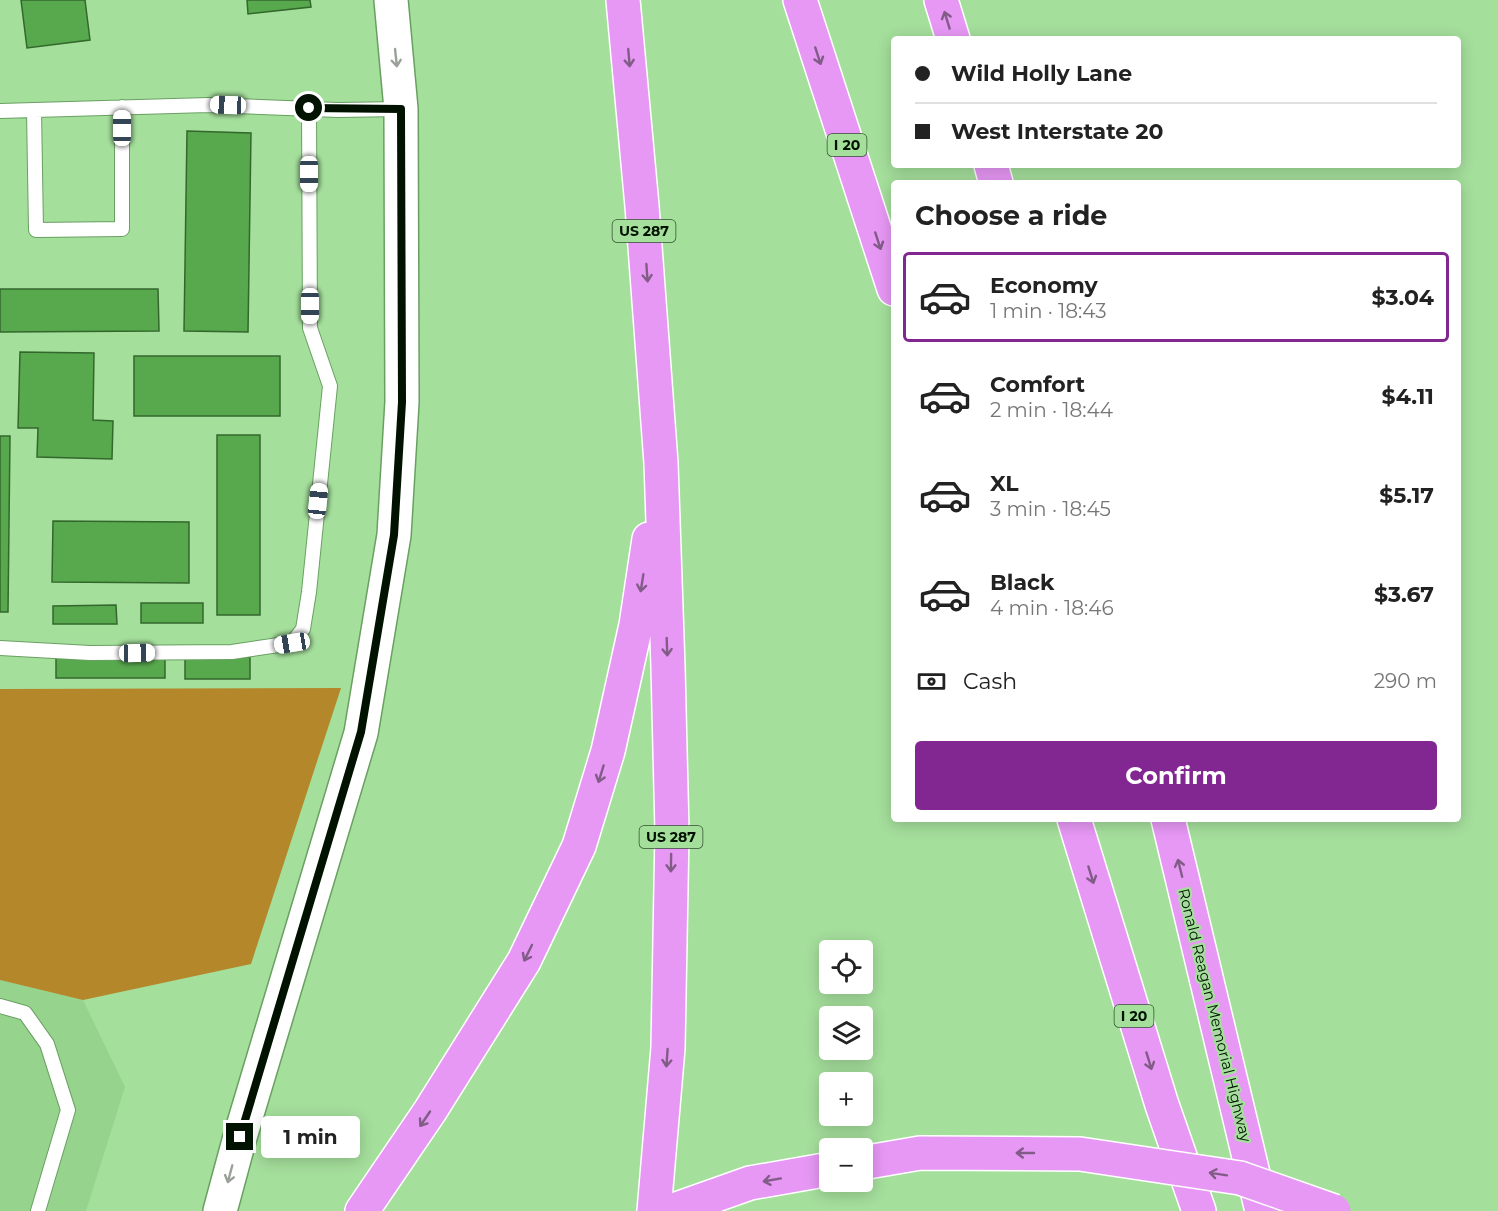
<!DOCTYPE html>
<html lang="en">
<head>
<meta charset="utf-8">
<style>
  body { margin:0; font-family:Montserrat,sans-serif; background:#f6f6f6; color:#222; height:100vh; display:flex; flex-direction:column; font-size:22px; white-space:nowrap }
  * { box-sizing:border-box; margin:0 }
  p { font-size:20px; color:#767676 }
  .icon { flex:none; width:33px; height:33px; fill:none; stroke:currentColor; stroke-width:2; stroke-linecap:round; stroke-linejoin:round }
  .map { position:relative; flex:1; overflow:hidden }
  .sheet { position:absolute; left:891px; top:180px; width:570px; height:642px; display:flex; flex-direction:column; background:#fff; border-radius:6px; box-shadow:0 3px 15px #0003 }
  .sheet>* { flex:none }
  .guide { position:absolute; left:891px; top:36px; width:570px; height:132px; border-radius:6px; box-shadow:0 3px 15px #0003; display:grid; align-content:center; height:132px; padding:0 24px; background:#fff }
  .controls { position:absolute; left:819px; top:940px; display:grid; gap:12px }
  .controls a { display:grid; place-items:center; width:54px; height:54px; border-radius:6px; background:#fff; box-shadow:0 3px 15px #0003; font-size:30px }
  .end { position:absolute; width:27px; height:27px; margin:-14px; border:8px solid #011300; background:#fff; box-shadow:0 0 0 3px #fff }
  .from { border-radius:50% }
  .bubble { position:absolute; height:42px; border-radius:6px; background:#fff; box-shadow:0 3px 15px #0003; font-size:20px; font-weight:700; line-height:42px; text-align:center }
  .car { position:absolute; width:18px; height:36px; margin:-18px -9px; border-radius:8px; box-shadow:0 0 4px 2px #0007; background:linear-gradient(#fff 24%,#345 0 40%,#fff 0 76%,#345 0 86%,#fff 0) }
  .guide b { display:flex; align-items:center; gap:21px; height:57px; font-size:22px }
  .guide b+b { border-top:2px solid #e0e0e0 }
  .guide i { width:15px; height:15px; background:#222 }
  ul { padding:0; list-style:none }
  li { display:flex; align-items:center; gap:18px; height:90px; margin:0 12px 9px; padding:0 12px; border:3px solid transparent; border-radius:6px }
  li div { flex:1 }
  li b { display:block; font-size:22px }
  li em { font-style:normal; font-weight:700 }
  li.active { border-color:#822692 }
  li>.icon { width:54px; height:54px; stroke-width:1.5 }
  h2 { padding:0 24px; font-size:27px; line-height:72px }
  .pay { display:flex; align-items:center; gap:15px; height:66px; padding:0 24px; font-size:22px }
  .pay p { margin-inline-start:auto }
  .button { display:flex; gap:12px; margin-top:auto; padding:12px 24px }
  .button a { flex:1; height:69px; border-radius:6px; background:#822692; color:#fff; font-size:24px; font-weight:700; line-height:69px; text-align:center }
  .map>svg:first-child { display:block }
  .built { fill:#96d48d }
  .forest { fill:#b3872a }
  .building { fill:#58a84e; stroke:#33682c; stroke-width:1.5 }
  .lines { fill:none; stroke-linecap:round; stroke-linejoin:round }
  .lane-casing { stroke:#69a062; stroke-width:16 }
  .secondary-casing { stroke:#69a062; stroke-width:36 }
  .highway-casing { stroke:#fff; stroke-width:36 }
  .lane { stroke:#fff; stroke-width:14 }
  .secondary { stroke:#fff; stroke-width:33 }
  .highway { stroke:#e798f5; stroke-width:33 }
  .highway-bridge-casing { stroke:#fff; stroke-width:36; stroke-linecap:butt }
  .highway-bridge { stroke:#e798f5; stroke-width:33 }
  .oneway { stroke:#805c87 }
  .oneway2 { stroke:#99a199 }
  .route { stroke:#011300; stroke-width:8 }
  .labels { text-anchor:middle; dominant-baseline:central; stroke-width:4.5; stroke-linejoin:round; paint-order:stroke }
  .shield { fill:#a5df9c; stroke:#32502f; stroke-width:1.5 }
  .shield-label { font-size:14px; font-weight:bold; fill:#011300 }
  .street-label { font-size:15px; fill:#011300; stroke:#a5df9c }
</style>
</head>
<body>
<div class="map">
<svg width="1498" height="1211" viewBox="0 0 1498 1211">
  <rect width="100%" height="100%" fill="#a5df9c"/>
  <!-- built -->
  <path class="built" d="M0,980L83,1000L125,1087L86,1211H0Z"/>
  <!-- forest -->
  <path class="forest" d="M341,688L251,964L83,1000L0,980V689Z"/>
  <!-- building -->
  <path class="building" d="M21,0H85L90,40L27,48Z
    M247,0H310L311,7L248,14Z
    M187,131L251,133L248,332L184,331Z
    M0,289H158L159,331L0,332Z
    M20,352L94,353L93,420L113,421L112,459L37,457L38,428H18Z
    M134,356H280V416H134Z
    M217,435H260V615H217Z
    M0,436H10L8,612H0Z
    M53,521L189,522V583L52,582Z
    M141,603H203V623H141Z
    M116,605L117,624H53V606Z
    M56,657H165V678H56Z
    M185,657H250V679H185Z"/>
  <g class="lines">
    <defs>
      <path id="lane" d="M34,110L36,230L122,229V107
        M0,111L208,105L338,110L401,109
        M0,648L90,653L232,652L292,643L303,629L309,592L330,386L310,328L309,108
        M0,1006L25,1013L47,1044L68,1110L38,1211"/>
      <path id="secondary" d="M220,1211L240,1137L361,733L394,535L402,402L401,109L391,0"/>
      <path id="highway" d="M623,0L642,206L661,463L668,667L672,832L668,1048L654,1211
        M800,0L894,289
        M941,0L953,39
        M991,165L996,183
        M1074,819L1162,1105L1199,1211
        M1168,819L1262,1211
        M362,1211L430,1111L524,961L579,846L608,751L636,625L649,539
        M671,1211L750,1183L830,1169"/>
    </defs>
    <!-- lane casing -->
    <use href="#lane" class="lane-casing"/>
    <!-- secondary casing -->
    <use href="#secondary" class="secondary-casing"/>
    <!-- highway casing -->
    <use href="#highway" class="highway-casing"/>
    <!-- lane -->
    <use href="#lane" class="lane"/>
    <!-- secondary -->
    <use href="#secondary" class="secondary"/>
    <!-- highway -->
    <use href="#highway" class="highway"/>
    <defs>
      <path id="highway-bridge" d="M862,1163L920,1153L1080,1154L1240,1178L1334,1211"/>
    </defs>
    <!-- highway-bridge casing -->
    <use href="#highway-bridge" class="highway-bridge-casing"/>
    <!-- highway-bridge -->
    <use href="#highway-bridge" class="highway-bridge"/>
  </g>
  <!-- one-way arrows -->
  <defs><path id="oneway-shaft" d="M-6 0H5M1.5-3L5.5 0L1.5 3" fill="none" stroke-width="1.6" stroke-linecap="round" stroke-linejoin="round" transform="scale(1.5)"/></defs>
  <g class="oneway">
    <use href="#oneway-shaft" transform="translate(947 20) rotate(-107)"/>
    <use href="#oneway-shaft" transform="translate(818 56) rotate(72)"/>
    <use href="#oneway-shaft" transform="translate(629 58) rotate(85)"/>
    <use href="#oneway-shaft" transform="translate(878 241) rotate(72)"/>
    <use href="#oneway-shaft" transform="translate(647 273) rotate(86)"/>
    <use href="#oneway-shaft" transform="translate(642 583) rotate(99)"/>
    <use href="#oneway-shaft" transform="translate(667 647) rotate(88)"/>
    <use href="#oneway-shaft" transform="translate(601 774) rotate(107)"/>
    <use href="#oneway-shaft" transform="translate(671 863) rotate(91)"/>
    <use href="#oneway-shaft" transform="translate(1180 868) rotate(-104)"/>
    <use href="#oneway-shaft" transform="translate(1091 875) rotate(73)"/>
    <use href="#oneway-shaft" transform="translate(528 953) rotate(116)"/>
    <use href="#oneway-shaft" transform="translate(667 1058) rotate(94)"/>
    <use href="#oneway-shaft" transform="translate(1149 1061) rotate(73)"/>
    <use href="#oneway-shaft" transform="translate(425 1119) rotate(124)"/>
    <use href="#oneway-shaft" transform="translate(1025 1153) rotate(-180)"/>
    <use href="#oneway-shaft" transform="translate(1218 1174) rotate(-171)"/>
    <use href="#oneway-shaft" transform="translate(772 1180) rotate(170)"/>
  </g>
  <g class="oneway2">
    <use href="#oneway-shaft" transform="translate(396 58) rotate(84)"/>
    <use href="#oneway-shaft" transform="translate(230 1174) rotate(105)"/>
  </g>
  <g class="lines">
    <!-- route -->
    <path class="route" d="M240,1137L361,732L394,535L402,402L401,109L309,108"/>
  </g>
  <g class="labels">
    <!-- shield labels -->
    <g class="shield">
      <rect x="827.5" y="134" width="39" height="22" rx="4.5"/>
      <rect x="612.5" y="220" width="63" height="22" rx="4.5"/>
      <rect x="639.5" y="826" width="63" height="22" rx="4.5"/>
      <rect x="1114.5" y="1005" width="39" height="22" rx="4.5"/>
    </g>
    <g class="shield-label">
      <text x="847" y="145">I 20</text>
      <text x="644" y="231">US 287</text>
      <text x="671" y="837">US 287</text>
      <text x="1134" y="1016">I 20</text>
    </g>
    <!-- street labels -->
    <g class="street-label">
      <text transform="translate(1215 1015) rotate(76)">Ronald Reagan Memorial Highway</text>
    </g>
  </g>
</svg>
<div class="controls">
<a><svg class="icon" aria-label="locate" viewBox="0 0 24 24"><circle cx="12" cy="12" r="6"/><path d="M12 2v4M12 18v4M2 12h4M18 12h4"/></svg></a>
<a><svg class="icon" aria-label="layers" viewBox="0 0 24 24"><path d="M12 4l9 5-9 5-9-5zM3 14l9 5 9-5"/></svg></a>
<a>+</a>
<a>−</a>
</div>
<i class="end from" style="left:309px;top:108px"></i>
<i class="end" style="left:240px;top:1137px"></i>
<div class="bubble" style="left:261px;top:1116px;width:99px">1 min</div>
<i class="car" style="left:228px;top:105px;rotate:272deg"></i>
<i class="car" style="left:122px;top:128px;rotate:0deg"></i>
<i class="car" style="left:309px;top:174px;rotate:180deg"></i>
<i class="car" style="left:310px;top:306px;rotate:180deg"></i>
<i class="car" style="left:318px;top:501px;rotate:6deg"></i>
<i class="car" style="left:292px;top:643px;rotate:261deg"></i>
<i class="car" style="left:137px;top:653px;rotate:89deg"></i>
<div class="guide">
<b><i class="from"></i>Wild Holly Lane</b>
<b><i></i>West Interstate 20</b>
</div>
<section class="sheet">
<h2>Choose a ride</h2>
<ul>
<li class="active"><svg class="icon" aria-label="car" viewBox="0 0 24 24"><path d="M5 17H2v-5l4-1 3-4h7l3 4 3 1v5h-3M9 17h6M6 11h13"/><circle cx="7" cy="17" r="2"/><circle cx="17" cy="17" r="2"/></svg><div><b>Economy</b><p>1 min · 18:43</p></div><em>$3.04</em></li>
<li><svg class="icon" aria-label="car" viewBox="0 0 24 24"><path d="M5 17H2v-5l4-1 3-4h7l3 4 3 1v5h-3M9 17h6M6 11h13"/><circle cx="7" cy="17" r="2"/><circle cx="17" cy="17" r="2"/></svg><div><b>Comfort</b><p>2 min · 18:44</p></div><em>$4.11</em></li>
<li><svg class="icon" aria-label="car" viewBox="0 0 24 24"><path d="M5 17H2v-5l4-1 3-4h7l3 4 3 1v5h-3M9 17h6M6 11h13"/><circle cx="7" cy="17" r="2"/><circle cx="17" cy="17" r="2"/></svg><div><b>XL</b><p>3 min · 18:45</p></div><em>$5.17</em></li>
<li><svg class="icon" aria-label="car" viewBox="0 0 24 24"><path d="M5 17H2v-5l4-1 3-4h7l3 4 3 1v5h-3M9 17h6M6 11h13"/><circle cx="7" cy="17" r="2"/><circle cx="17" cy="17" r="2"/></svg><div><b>Black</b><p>4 min · 18:46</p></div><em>$3.67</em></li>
</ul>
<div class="pay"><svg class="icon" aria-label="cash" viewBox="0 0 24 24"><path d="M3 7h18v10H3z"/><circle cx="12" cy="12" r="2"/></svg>Cash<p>290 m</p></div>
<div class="button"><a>Confirm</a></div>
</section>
</div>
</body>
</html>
